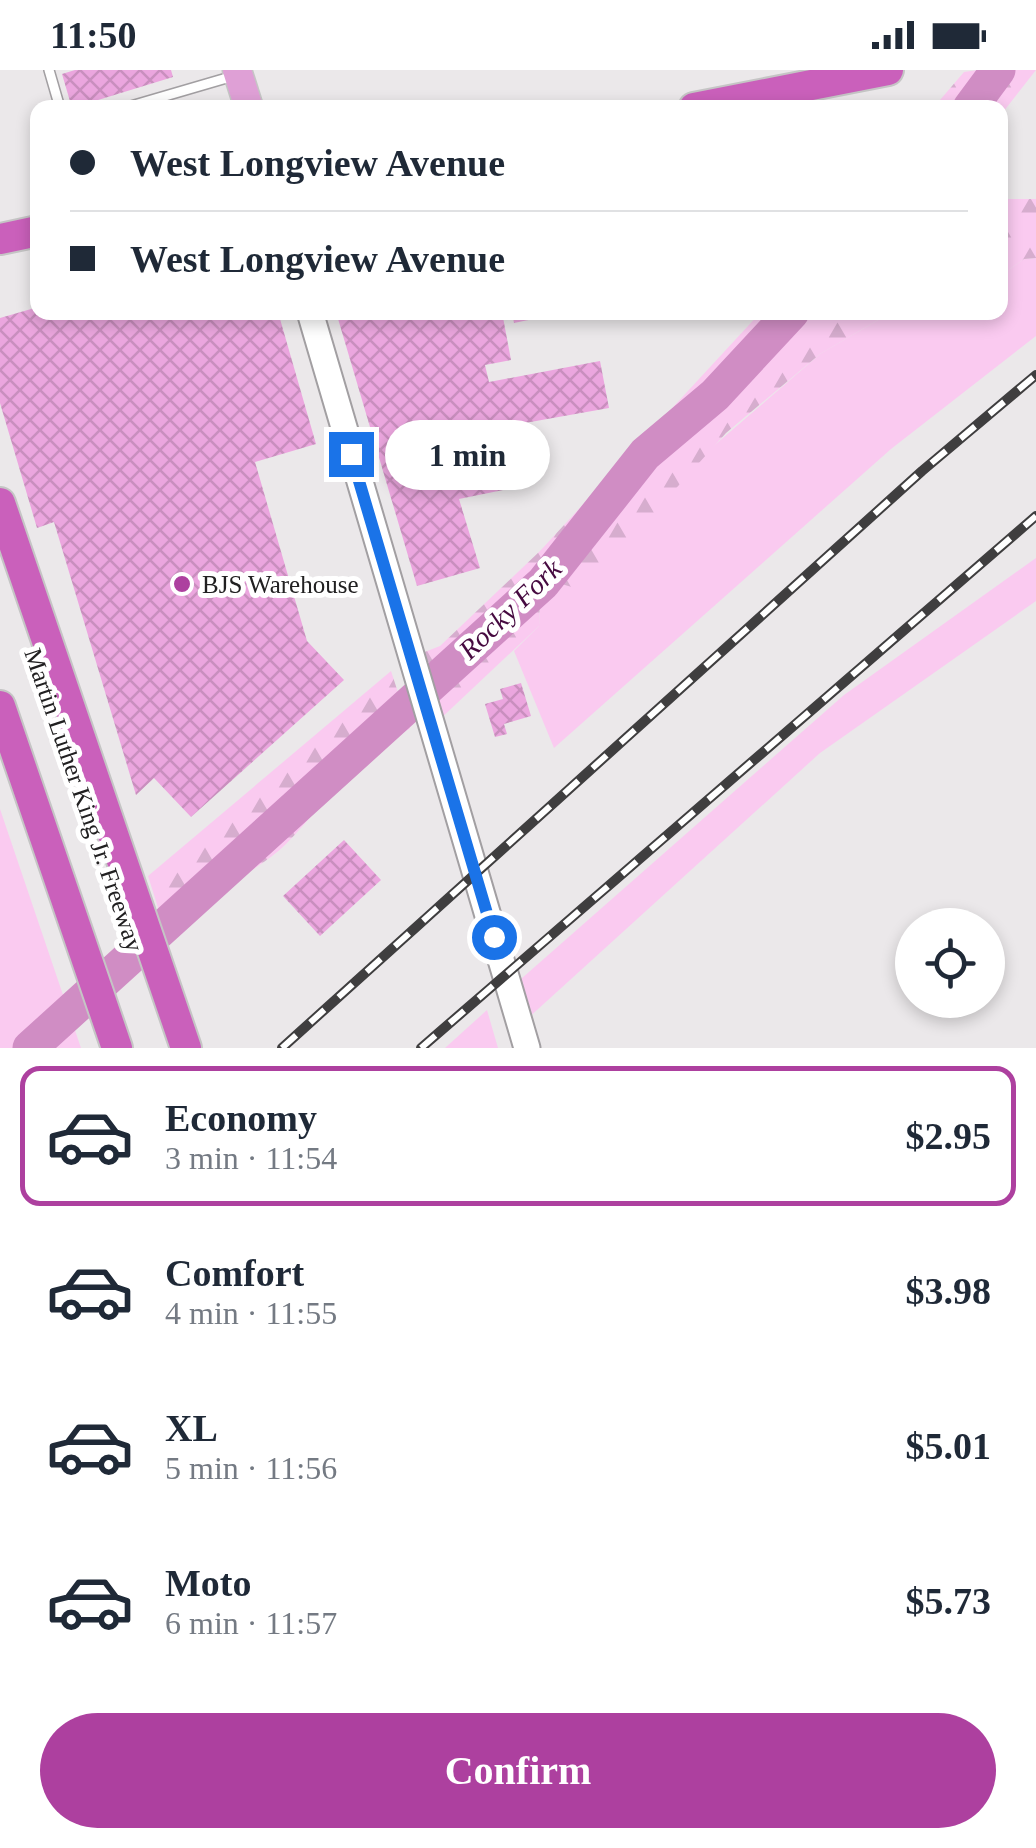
<!DOCTYPE html>
<html lang="en">
<head>
<meta charset="utf-8">
<style>
  body { margin:0; font-family:"Times New Roman",serif; background:#f6f6f7; color:#1f2937; height:100vh; display:flex; flex-direction:column; font-size:38px; white-space:nowrap }
  * { box-sizing:border-box; margin:0 }
  p { font-size:32px; color:#747a83 }
  .icon { flex:none; width:55px; height:55px; fill:none; stroke:currentColor; stroke-width:2; stroke-linecap:round; stroke-linejoin:round }
  .map { position:relative; height:978px; overflow:hidden }
  .side { display:flex; flex-direction:column; background:#fff; flex:1 }
  .side>* { flex:none }
  .banner { position:absolute; left:30px; top:30px; width:978px; height:220px; border-radius:20px; box-shadow:0 5px 15px #0003; display:grid; align-content:center; height:220px; padding:0 40px; background:#fff }
  .fabs { position:absolute; left:895px; top:838px; display:grid; gap:20px }
  .fabs a { display:grid; place-items:center; width:110px; height:110px; border-radius:50%; background:#fff; box-shadow:0 5px 15px #0003; font-size:50px }
  .end { position:absolute; width:45px; height:45px; margin:-22px; border:12px solid #1a73e8; background:#fff; box-shadow:0 0 0 5px #fff }
  .from { border-radius:50% }
  .bubble { position:absolute; height:70px; border-radius:35px; background:#fff; box-shadow:0 5px 15px #0003; font-size:32px; font-weight:600; line-height:70px; text-align:center }
  .banner b { display:flex; align-items:center; gap:35px; height:95px; font-size:38px }
  .banner b+b { border-top:2px solid #e0e1e3 }
  .banner i { width:25px; height:25px; background:#1f2937 }
  ul { padding:18px 0 0; list-style:none }
  li { display:flex; align-items:center; gap:30px; height:140px; margin:0 20px 15px; padding:0 20px; border:5px solid transparent; border-radius:20px }
  li div { flex:1 }
  li b { display:block; font-size:38px }
  li em { font-style:normal; font-weight:600 }
  li.active { border-color:#ad409f }
  li>.icon { width:90px; height:90px; stroke-width:1.5 }
  .button { display:flex; gap:20px; margin-top:auto; padding:20px 40px }
  .button a { flex:1; height:115px; border-radius:60px; background:#ad409f; color:#fff; font-size:40px; font-weight:600; line-height:115px; text-align:center }
  .status { display:flex; justify-content:space-between; align-items:center; height:70px; padding:0 50px; background:#fff; direction:ltr }
  .status svg { height:28px; fill:currentColor }
  .map>svg:first-child { display:block }
  .green { fill:#facaf0 }
  .forest { fill:url(#forest-firs) }
  .lines { fill:none; stroke-linecap:round; stroke-linejoin:round }
  .river { stroke:#d08dc4; stroke-width:35 }
  .building { fill:url(#building-cross-hatch) }
  .lane-casing { stroke:#a29fa2; stroke-width:12 }
  .secondary-casing { stroke:#a29fa2; stroke-width:29 }
  .primary-casing { stroke:#c5c5c5; stroke-width:31 }
  .highway-casing { stroke:#c5c5c5; stroke-width:34 }
  .lane { stroke:#fff; stroke-width:9 }
  .secondary { stroke:#fff; stroke-width:25 }
  .primary { stroke:#dfa0d6; stroke-width:28 }
  .highway { stroke:#ca60bb; stroke-width:30 }
  .rail-casing { stroke:#3f3e3f; stroke-width:10 }
  .rail { stroke:#fff; stroke-width:6; stroke-dasharray:19; stroke-linecap:butt }
  .route { stroke:#1a73e8; stroke-width:12 }
  .poi-dot { fill:#ad409f; stroke:#fff; stroke-width:4 }
  .labels { text-anchor:middle; dominant-baseline:central; stroke-width:10; stroke-linejoin:round; paint-order:stroke }
  .poi-label { font-size:25px; fill:#212021; stroke:#fff; text-anchor:start }
  .street-label { font-size:25px; fill:#212021; stroke:#fff }
  .water-label { font-size:28px; font-style:italic; fill:#460a40; stroke:#fff }
</style>
</head>
<body>
<div class="status"><b>11:50</b><svg viewBox="0 0 49 12"><path d="M0 12V9h3v3zM5 12V6h3v6zM10 12V3h3v9zM15 12V0h3v12zM26 1h20v11H26zM47 4h2v5h-2z"/></svg></div>
<div class="map">
<svg width="1036" height="978" viewBox="0 0 1036 978">
  <defs>
    <pattern id="forest-firs" width="22" height="20" patternUnits="userSpaceOnUse" patternTransform="scale(2.5)"><rect width="22" height="20" fill="#facaf0"/><path d="M5 1l3.5 6h-7zM16 11l3.5 6h-7z" fill="#d6adce"/></pattern>
    <pattern id="building-cross-hatch" width="8" height="8" patternUnits="userSpaceOnUse" patternTransform="scale(2.5)"><rect width="8" height="8" fill="#eba6de"/><path d="M0 0l8 8M0 8l8-8" fill="none" stroke="#c98fbe"/></pattern>
  </defs>
  <rect width="100%" height="100%" fill="#ebe8ea"/>
  <!-- green -->
  <path class="green" d="M1036,188V266L891,379L554,678L514,581L539,556L540,526L820,284L890,243L1000,242V206L1024,189Z
    M1036,488V531L820,683L526,950L513,916L844,625Z
    M0,739L81,978H0Z
    M487,940L498,978H445Z"/>
  <!-- forest -->
  <path class="forest" d="M978,0H1036L1000,46V38L934,37L964,2Z
    M1000,129H1036V188L1024,189L1000,206Z
    M760,243H890L820,284L726,363L595,508L575,518L555,512L540,526L539,556L437,652L417,585L440,576L540,481Z
    M391,601L410,659C362,675 322,738 286,774C270,790 248,802 230,815C204,834 193,844 160,844L148,806Z"/>
  <g class="lines">
    <!-- river -->
    <path class="river" d="M970,38L998,0
      M30,978L543,513L645,384L715,325L792,242"/>
  </g>
  <!-- building -->
  <path class="building" d="M75,0H171L173,7L72,38L62,4Z
    M38,237V242H278L316,374L255,392L307,571L344,610L191,747L154,708L136,725L54,452L37,458L0,333V248Z
    M336,242H502L511,290L485,295L489,312L600,291L609,338L497,358L508,419L459,429L480,498L417,516Z
    M512,242H557V244L514,253Z
    M521,613L531,646L504,654L507,664L495,667L485,634L503,629L500,619Z
    M344,770L381,810L320,866L283,826Z"/>
  <g class="lines">
    <defs>
      <path id="lane" d="M49,0L60,38
        M124,38L237,5"/>
      <path id="secondary" d="M310,242L527,978"/>
      <path id="primary" d="M237,0L249,38"/>
      <path id="highway" d="M694,38L888,0
        M0,169L38,161
        M0,433L186,978
        M0,636L117,978"/>
    </defs>
    <!-- lane casing -->
    <use href="#lane" class="lane-casing"/>
    <!-- secondary casing -->
    <use href="#secondary" class="secondary-casing"/>
    <!-- primary casing -->
    <use href="#primary" class="primary-casing"/>
    <!-- highway casing -->
    <use href="#highway" class="highway-casing"/>
    <!-- lane -->
    <use href="#lane" class="lane"/>
    <!-- secondary -->
    <use href="#secondary" class="secondary"/>
    <!-- primary -->
    <use href="#primary" class="primary"/>
    <!-- highway -->
    <use href="#highway" class="highway"/>
    <defs>
      <path id="rail" d="M282,978L922,401L1036,305
        M421,978L1036,446"/>
    </defs>
    <!-- rail casing -->
    <use href="#rail" class="rail-casing"/>
    <!-- rail -->
    <use href="#rail" class="rail"/>
  </g>
  <g class="lines">
    <!-- route -->
    <path class="route" d="M351,384L494,867"/>
  </g>
  <!-- markers -->
  <circle class="poi-dot" cx="182" cy="514" r="10"/>
  <g class="labels">
    <!-- poi labels -->
    <g class="poi-label">
      <text x="202" y="514">BJS Warehouse</text>
    </g>
    <!-- street labels -->
    <g class="street-label">
      <text transform="translate(84 730) rotate(71)">Martin Luther King Jr. Freeway</text>
    </g>
    <!-- water labels -->
    <g class="water-label">
      <text transform="translate(510 539) rotate(-44)">Rocky Fork</text>
    </g>
  </g>
</svg>
<div class="fabs">
<a><svg class="icon" aria-label="locate" viewBox="0 0 24 24"><circle cx="12" cy="12" r="6"/><path d="M12 2v4M12 18v4M2 12h4M18 12h4"/></svg></a>
</div>
<i class="end from" style="left:494px;top:867px"></i>
<i class="end" style="left:351px;top:384px"></i>
<div class="bubble" style="left:385px;top:350px;width:165px">1 min</div>
<div class="banner">
<b><i class="from"></i>West Longview Avenue</b>
<b><i></i>West Longview Avenue</b>
</div>
</div>
<section class="side">
<ul>
<li class="active"><svg class="icon" aria-label="car" viewBox="0 0 24 24"><path d="M5 17H2v-5l4-1 3-4h7l3 4 3 1v5h-3M9 17h6M6 11h13"/><circle cx="7" cy="17" r="2"/><circle cx="17" cy="17" r="2"/></svg><div><b>Economy</b><p>3 min · 11:54</p></div><em>$2.95</em></li>
<li><svg class="icon" aria-label="car" viewBox="0 0 24 24"><path d="M5 17H2v-5l4-1 3-4h7l3 4 3 1v5h-3M9 17h6M6 11h13"/><circle cx="7" cy="17" r="2"/><circle cx="17" cy="17" r="2"/></svg><div><b>Comfort</b><p>4 min · 11:55</p></div><em>$3.98</em></li>
<li><svg class="icon" aria-label="car" viewBox="0 0 24 24"><path d="M5 17H2v-5l4-1 3-4h7l3 4 3 1v5h-3M9 17h6M6 11h13"/><circle cx="7" cy="17" r="2"/><circle cx="17" cy="17" r="2"/></svg><div><b>XL</b><p>5 min · 11:56</p></div><em>$5.01</em></li>
<li><svg class="icon" aria-label="car" viewBox="0 0 24 24"><path d="M5 17H2v-5l4-1 3-4h7l3 4 3 1v5h-3M9 17h6M6 11h13"/><circle cx="7" cy="17" r="2"/><circle cx="17" cy="17" r="2"/></svg><div><b>Moto</b><p>6 min · 11:57</p></div><em>$5.73</em></li>
</ul>
<div class="button"><a>Confirm</a></div>
</section>
</body>
</html>
